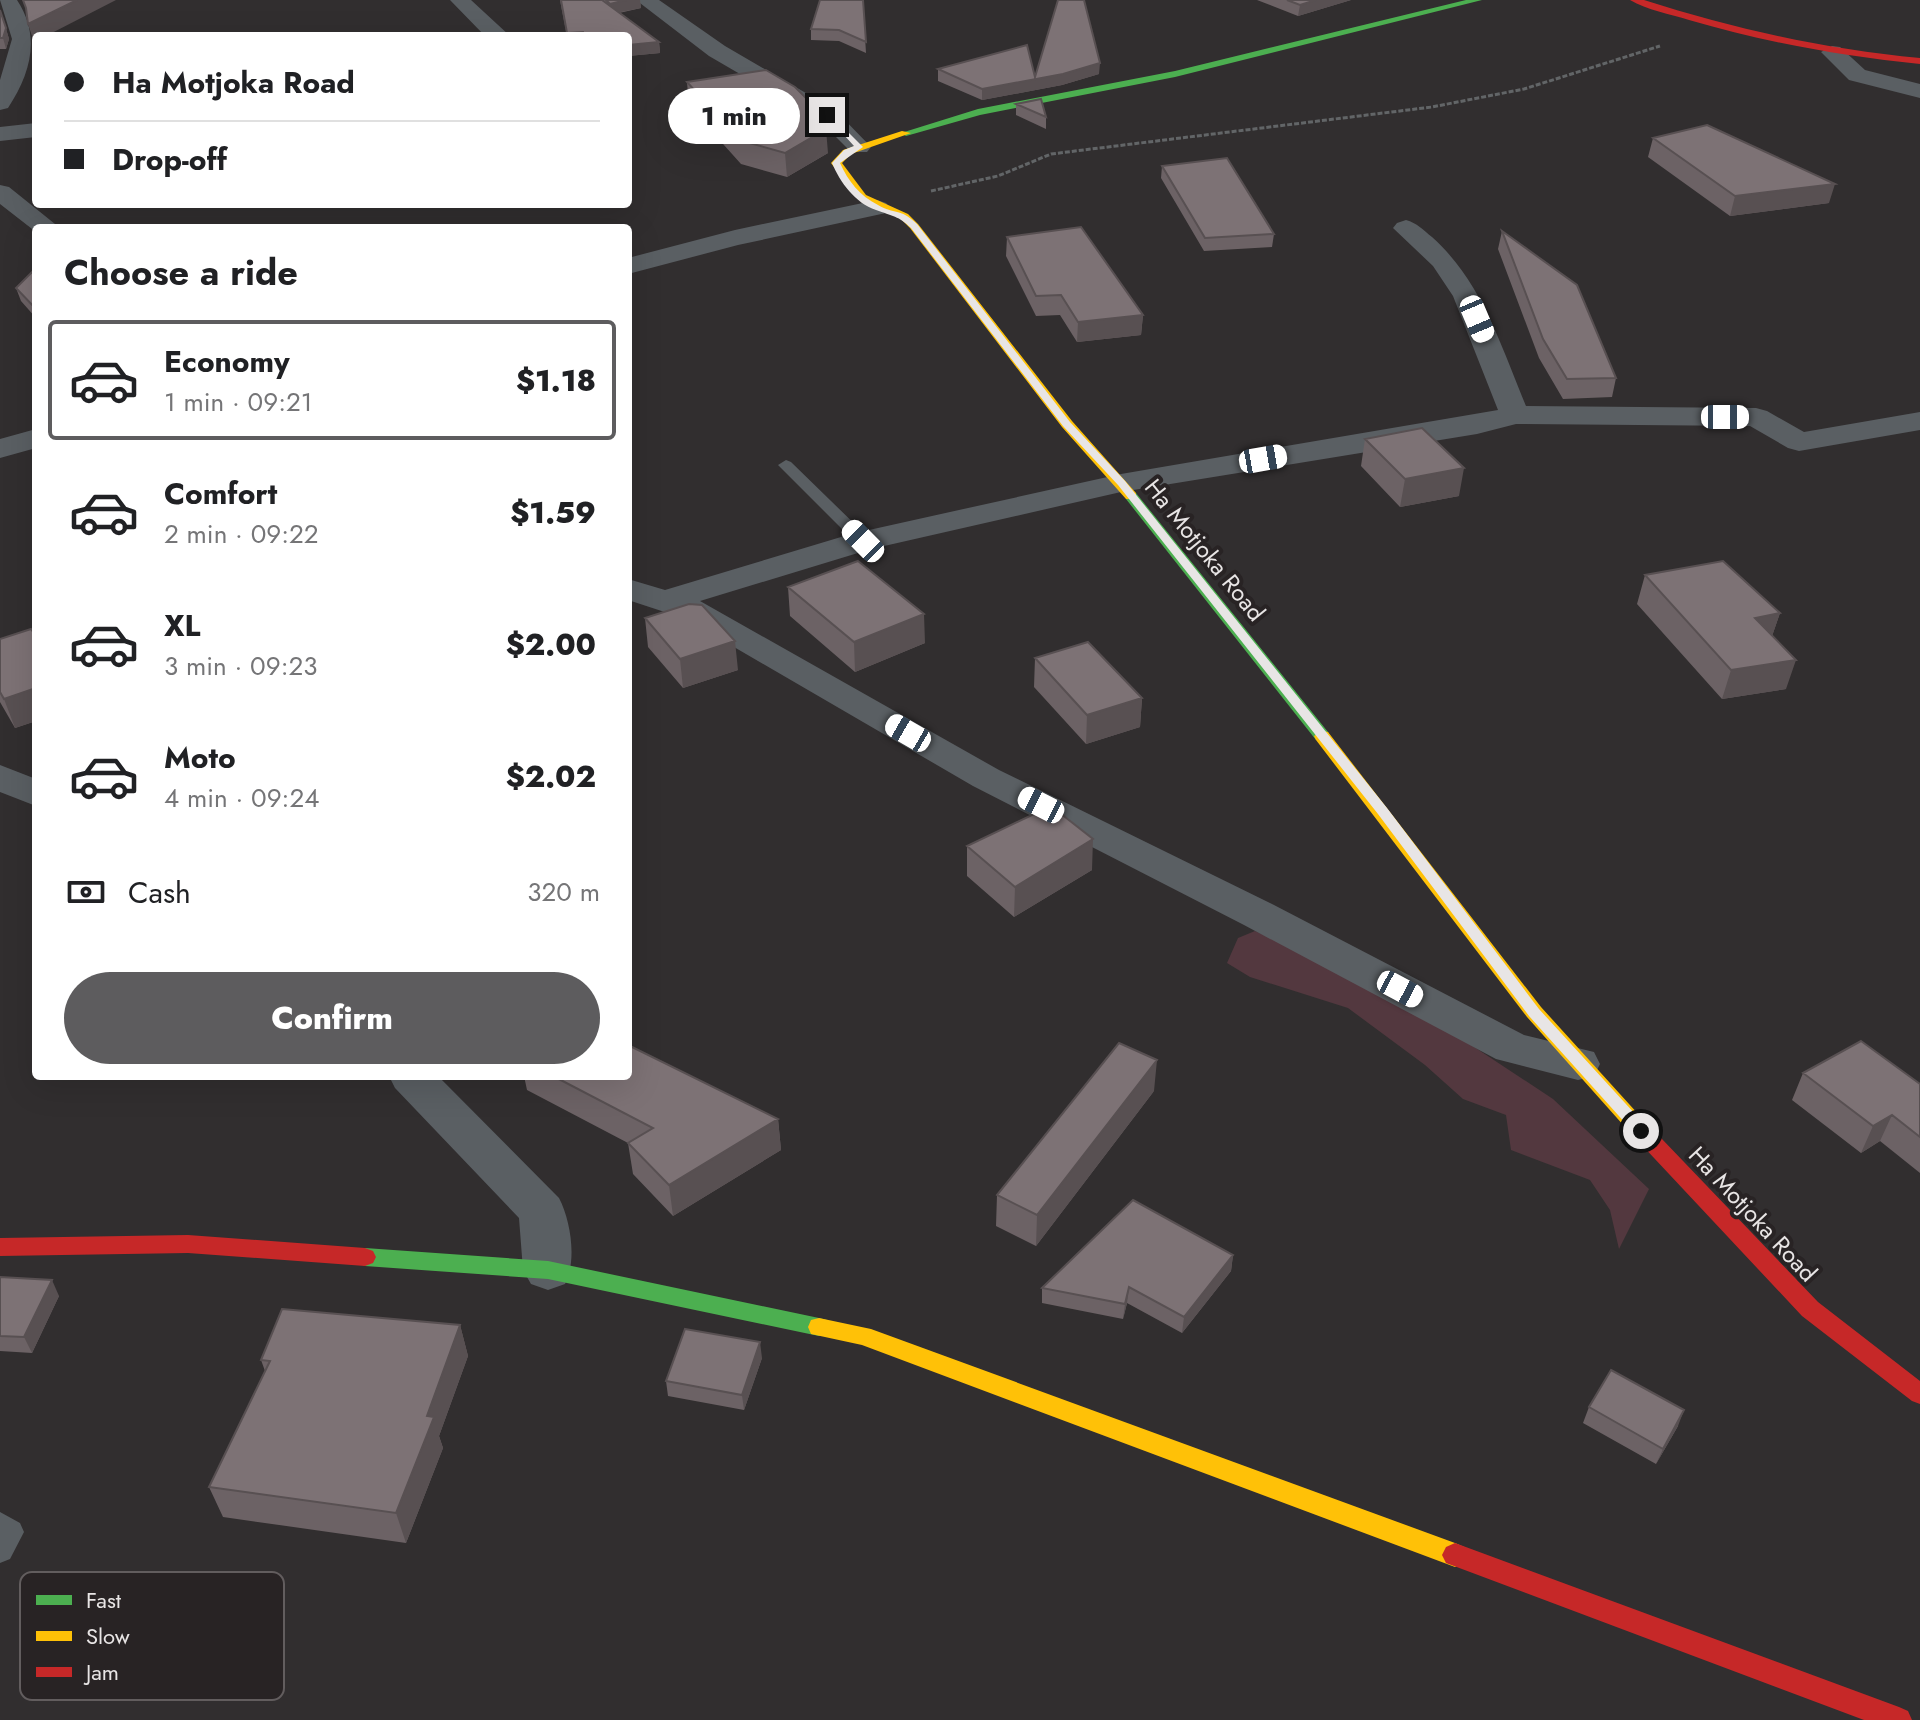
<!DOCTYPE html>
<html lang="en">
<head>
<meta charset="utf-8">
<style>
  body { margin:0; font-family:Jost,sans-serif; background:#f2f2f2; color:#202124; height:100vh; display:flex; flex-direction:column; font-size:30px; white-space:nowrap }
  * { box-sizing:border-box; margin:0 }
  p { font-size:26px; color:#757577 }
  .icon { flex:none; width:44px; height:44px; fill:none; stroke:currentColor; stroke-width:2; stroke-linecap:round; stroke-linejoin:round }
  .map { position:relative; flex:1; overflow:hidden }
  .panel { position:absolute; left:32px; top:224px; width:600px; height:856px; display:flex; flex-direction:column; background:#fff; border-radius:8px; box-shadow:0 8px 32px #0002 }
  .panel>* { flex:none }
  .top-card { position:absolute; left:32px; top:32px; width:600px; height:176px; border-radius:8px; box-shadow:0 8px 32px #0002; display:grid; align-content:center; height:176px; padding:0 32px; background:#fff }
  .end { position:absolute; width:36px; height:36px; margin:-18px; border:10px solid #e8e5e5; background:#111; box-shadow:0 0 0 4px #111 }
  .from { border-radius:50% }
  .bubble { position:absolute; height:56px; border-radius:28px; background:#fff; box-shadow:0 8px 32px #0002; font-size:26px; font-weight:800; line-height:56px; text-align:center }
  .car { position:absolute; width:24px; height:48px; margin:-24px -12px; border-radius:10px; box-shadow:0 0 6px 2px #0007; background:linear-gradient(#fff 24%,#345 0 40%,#fff 0 76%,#345 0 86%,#fff 0) }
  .top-card b { display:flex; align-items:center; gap:28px; height:76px; font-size:30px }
  .top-card b+b { border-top:2px solid #e0e0e0 }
  .top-card i { width:20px; height:20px; background:#202124 }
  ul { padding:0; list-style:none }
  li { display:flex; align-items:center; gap:24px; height:120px; margin:0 16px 12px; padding:0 16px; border:4px solid transparent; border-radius:8px }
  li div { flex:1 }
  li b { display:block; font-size:30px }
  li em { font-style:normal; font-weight:800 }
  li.on { border-color:#5d5c5e }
  li>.icon { width:72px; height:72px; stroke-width:1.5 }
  h2 { padding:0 32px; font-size:36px; line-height:96px }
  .pay { display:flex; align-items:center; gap:20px; height:88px; padding:0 32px; font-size:30px }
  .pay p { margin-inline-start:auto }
  .cta { display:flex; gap:16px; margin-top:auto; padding:16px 32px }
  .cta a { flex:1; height:92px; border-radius:48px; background:#5d5c5e; color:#fff; font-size:32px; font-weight:800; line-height:92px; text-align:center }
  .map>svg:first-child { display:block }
  .green { fill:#53383f }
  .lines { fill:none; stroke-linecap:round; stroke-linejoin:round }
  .path { stroke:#626567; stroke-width:3; stroke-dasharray:5 2; stroke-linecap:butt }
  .lane { fill:#5a5f63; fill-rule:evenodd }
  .street { fill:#5a5f63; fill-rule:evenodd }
  .fast { fill:#4caf50; fill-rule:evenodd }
  .slow { fill:#ffc107; fill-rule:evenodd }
  .jam { fill:#c62828; fill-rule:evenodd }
  .wall { fill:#6c6265 }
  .shaded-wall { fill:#585052 }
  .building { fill:#7d7275; stroke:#585052; stroke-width:2 }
  .route { fill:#e8e5e5 }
  .labels { text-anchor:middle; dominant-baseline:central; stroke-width:8; stroke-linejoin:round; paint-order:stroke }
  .street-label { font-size:24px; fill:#e8e5e5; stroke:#282324 }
  .key { fill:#282324; stroke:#625d5e; stroke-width:2 }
  .key-label { font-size:22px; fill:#e8e5e5 }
</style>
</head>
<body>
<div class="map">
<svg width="1920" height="1720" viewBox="0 0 1920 1720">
  <rect width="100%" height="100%" fill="#312e2f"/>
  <!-- green -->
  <path class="green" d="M1255,931L1397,996L1553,1099L1649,1189L1619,1249L1610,1210L1590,1180L1511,1150L1506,1115L1463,1099L1425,1065L1348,1008L1250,977L1227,963L1238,938Z"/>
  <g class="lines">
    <!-- path -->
    <path class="path" d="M931,191L998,176L1051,154L1432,107L1524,89L1660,46"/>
    <!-- lane -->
    <path class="lane" d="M786,460L791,462L869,538V544H857L778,465Z
      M0,1512L20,1523L24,1532L10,1559L0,1563Z"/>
    <!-- street -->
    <path class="street" d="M0,0H17C41,36 31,73 8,108L0,110V80L12,39Z
      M450,0H471L510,36H485Z
      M636,0H659L725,46L835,110L871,147L867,152H851L819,120L709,56Z
      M1832,46L1840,47L1865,70L1920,84V98L1849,80L1821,52Z
      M36,123V137L0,141V127Z
      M0,185L9,187L60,228H36V232L0,204Z
      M877,200L886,203L890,208L886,213L738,245L628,274V258L735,230Z
      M1406,220C1417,223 1423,230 1432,237C1482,282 1501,346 1526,406L1756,408L1767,411L1804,432L1920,412V430L1799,451L1788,448L1750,426L1516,424L1477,434L1121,492L871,549L700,601L999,770L1274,905L1524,1035L1594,1052L1600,1064L1594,1076L1578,1080L1496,1059L1244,925L973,786L686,619L628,600V579L665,590L851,534L1121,474L1498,410L1453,296L1433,266L1393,228L1397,223Z
      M36,429V448L0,458V439Z
      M0,765L36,779V806L0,792Z
      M389,1076H438L559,1198C571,1221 577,1261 565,1284L548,1290L531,1284L523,1270L519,1218L395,1088Z"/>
    <!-- fast -->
    <path class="fast" d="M1466,0H1482L1175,77L980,115L906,136L901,133L978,109L1175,71Z
      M1131,492L1136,493L1328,732L1330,736L1328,740H1316L1126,499V493Z
      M365,1248L548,1261L819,1318L827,1320L830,1327L827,1334L819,1336L548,1279L365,1266L357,1263L354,1257L357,1251Z"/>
    <!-- slow -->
    <path class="slow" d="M902,131L911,133L851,154L842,163L866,195L908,214L918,224L1072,421L1136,493V499H1126L1062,427L910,228L900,218L858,199L831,163L843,150Z
      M1322,731L1328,732L1541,1007L1639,1115L1642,1121L1639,1127L1632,1129L1625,1127L1527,1017L1316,740L1314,736Z
      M819,1318L871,1329L1455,1543L1464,1547L1468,1555L1464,1563L1455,1567L862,1345L811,1334L808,1327L811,1320Z"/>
    <!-- jam -->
    <path class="jam" d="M1630,0H1644C1735,29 1825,49 1920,58V64C1842,56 1764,42 1689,20C1670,14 1647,10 1630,0Z
      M1632,1113L1639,1115L1818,1302L1920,1381V1404L1912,1401L1802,1316L1625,1127L1622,1121L1625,1115Z
      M188,1235L365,1248L373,1251L376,1257L373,1263L365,1266L188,1253L0,1256V1238Z
      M1455,1543L1899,1707L1908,1711L1912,1720H1864L1446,1563L1442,1555L1446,1547Z"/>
  </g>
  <!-- wall -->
  <path class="wall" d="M560,0H640L641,8L619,13L659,42L660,53L628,56V36H567Z
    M1257,0H1351L1298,16Z
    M863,4L866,53L839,41L811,40V29Z
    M0,10L9,39L6,49H0Z
    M938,69L1035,77L1099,74L1062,85L982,100L938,81Z
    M687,82L828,153L787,177L741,164L689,106Z
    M1016,104L1046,117V129L1016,115Z
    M1653,138L1829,203L1730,216L1648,157Z
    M1162,166L1274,234L1272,247L1204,251L1161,178Z
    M1502,231L1616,378L1612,397L1563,399L1539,358L1498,249Z
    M1007,237L1143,315L1141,335L1077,342L1060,315L1036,316L1006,256Z
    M36,275V318L21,301L16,288Z
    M1365,439L1459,496L1400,507L1361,466Z
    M1645,575L1780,613L1772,636L1786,689L1722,699L1637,604Z
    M788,587L925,643L855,672L790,616Z
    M645,618L738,670L683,688L648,647Z
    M36,636V721L15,728L0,702V639Z
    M1035,658L1142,698L1140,727L1086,744L1034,687Z
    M967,846L1092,870L1014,917L967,876Z
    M1803,1073L1920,1084V1173L1880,1141L1861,1153L1792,1100Z
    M524,1076H628L778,1119L781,1150L673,1216L633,1174L628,1143L527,1090Z
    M1154,1091L1036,1246L996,1226L997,1195Z
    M1233,1255L1231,1271L1182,1333L1127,1303L1123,1319L1042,1303V1288Z
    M0,1277L59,1296L32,1353L0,1351Z
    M460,1325L468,1356L439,1436L443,1448L406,1543L223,1517L209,1487L265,1371L261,1360Z
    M762,1358L744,1410L668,1396L666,1381Z
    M1589,1407L1678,1426L1656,1464L1583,1423Z"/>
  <!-- shaded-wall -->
  <path class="shaded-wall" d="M77,0H116L46,36H36V41L34,42L28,24Z
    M626,0H640L641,8L611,14L610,4Z
    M1316,0H1351L1298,16L1300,5Z
    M6,28L9,39L6,49L3,38Z
    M659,42L660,53L628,56V45Z
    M1100,63L1099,74L1062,85L982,100V89Z
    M826,129L828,153L787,177L785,153Z
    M1835,184L1829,203L1730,216L1735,196Z
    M1143,315L1141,335L1077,342L1078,322Z
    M1464,468L1459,496L1400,507L1405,479Z
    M1780,613L1770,642L1755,618Z
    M924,614L925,643L855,672L854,642Z
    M735,641L738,670L683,688L680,659Z
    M1796,660L1786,689L1722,699L1731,670Z
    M36,688V721L15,728L4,699Z
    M1142,698L1140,727L1086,744L1087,715Z
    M1093,839L1092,870L1014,917L1015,887Z
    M1157,1060L1154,1091L1036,1246L1037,1215Z
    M1892,1115L1880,1141L1861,1153L1873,1126Z
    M778,1119L781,1150L673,1216L669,1185Z
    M1233,1255L1231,1271L1182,1333L1184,1317Z
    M52,1280L59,1296L32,1353L24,1337Z
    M1129,1287L1127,1303L1123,1319L1125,1304Z
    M460,1325L468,1356L439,1436L443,1448L406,1543L396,1513L427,1416Z
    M760,1342L762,1358L744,1410L742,1395Z
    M1684,1410L1678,1426L1656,1464L1663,1449Z"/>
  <!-- building -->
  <path class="building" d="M23,0H77L28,24L26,8Z
    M561,0H602L659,42L628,45V36H584L583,32L567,33Z
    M606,0H626L610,4Z
    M820,0H863L866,42L839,30L811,29Z
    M1058,0H1084L1100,63L1063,74L982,89L938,69L1027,45L1035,77Z
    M1287,0H1316L1300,5Z
    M0,10L6,28L3,38H0Z
    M766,70L795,87L810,102L826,129L785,153L739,140L687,82Z
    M1041,99L1046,117L1016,104Z
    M1707,125L1835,184L1735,196L1653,138Z
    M1227,158L1274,234L1205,238L1162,166Z
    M1081,227L1143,315L1078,322L1061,295L1036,296L1007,237Z
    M1502,231L1577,285L1616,378L1567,379L1543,339Z
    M32,272L36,275V309L16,288Z
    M1422,428L1464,468L1405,479L1365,439Z
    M858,561L924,614L854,642L788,587Z
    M1723,561L1780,613L1755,618L1796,660L1731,670L1645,575Z
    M689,604L702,605L735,641L680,659L645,618Z
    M31,629L36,636V688L4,699L0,692V639Z
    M1088,642L1142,698L1087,715L1035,658Z
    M1051,806L1093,839L1015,887L967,846Z
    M1861,1041L1920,1084V1137L1892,1115L1873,1126L1803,1073Z
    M1119,1043L1157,1060L1037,1215L997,1195Z
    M628,1045L778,1119L669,1185L628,1143L653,1128L553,1076H628Z
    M1133,1200L1233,1255L1184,1317L1129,1287L1125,1304L1042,1288Z
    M0,1277L52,1280L24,1337L0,1336Z
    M282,1309L460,1325L427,1416L434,1417L396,1513L209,1487L270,1361L261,1360Z
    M685,1329L760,1342L742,1395L666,1381Z
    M1611,1370L1684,1410L1663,1449L1589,1407Z"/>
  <!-- route -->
  <path class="route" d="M824,113H829L863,147L840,163C848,181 860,196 878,205C895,215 899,207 917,224L1070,422L1125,481L1387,808L1539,1009L1647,1127V1135H1636L1529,1016L1378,814L1118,485L1063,426L911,228C899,216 892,216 876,210C855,203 840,182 832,163L844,150L854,146Z"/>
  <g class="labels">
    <!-- street labels -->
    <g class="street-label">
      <text transform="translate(1205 550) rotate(51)">Ha Motjoka Road</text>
      <text transform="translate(1753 1214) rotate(47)">Ha Motjoka Road</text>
    </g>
  </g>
  <!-- legend -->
  <rect x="20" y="1572" width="264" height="128" rx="12" class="key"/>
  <rect x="36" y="1595" width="36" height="10" fill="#4caf50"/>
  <rect x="36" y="1631" width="36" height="10" fill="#ffc107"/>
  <rect x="36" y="1667" width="36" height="10" fill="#c62828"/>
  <g class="key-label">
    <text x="86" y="1608">Fast</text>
    <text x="86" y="1644">Slow</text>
    <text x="86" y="1680">Jam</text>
  </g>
</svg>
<i class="end from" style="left:1641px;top:1131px"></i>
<i class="end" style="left:827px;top:115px"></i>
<div class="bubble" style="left:668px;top:88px;width:132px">1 min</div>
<i class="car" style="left:1477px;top:319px;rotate:157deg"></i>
<i class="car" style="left:1725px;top:417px;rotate:90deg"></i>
<i class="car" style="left:1263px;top:459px;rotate:80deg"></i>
<i class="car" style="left:863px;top:541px;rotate:315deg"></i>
<i class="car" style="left:908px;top:733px;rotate:300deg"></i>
<i class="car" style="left:1041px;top:805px;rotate:297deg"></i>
<i class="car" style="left:1400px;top:989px;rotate:118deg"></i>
<div class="top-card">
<b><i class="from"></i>Ha Motjoka Road</b>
<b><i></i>Drop-off</b>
</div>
<section class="panel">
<h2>Choose a ride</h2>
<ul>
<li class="on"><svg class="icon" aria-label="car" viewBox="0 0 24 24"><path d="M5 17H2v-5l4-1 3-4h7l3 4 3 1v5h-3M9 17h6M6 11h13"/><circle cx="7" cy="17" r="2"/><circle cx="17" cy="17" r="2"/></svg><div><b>Economy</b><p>1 min · 09:21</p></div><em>$1.18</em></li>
<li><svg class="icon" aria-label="car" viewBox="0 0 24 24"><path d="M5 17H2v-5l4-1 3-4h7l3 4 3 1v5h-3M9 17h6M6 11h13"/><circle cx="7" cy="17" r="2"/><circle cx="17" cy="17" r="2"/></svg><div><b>Comfort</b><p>2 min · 09:22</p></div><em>$1.59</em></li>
<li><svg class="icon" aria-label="car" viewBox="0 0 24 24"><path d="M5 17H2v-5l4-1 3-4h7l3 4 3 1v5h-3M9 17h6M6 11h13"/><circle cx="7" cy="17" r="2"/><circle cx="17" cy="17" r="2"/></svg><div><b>XL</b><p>3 min · 09:23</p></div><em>$2.00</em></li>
<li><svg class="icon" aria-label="car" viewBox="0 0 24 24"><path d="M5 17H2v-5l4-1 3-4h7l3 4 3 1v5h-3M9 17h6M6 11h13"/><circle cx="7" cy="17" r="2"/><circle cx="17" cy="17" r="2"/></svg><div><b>Moto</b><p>4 min · 09:24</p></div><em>$2.02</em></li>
</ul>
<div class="pay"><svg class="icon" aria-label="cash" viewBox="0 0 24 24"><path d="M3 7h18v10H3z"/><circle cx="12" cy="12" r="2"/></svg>Cash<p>320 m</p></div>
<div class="cta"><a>Confirm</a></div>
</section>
</div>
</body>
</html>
